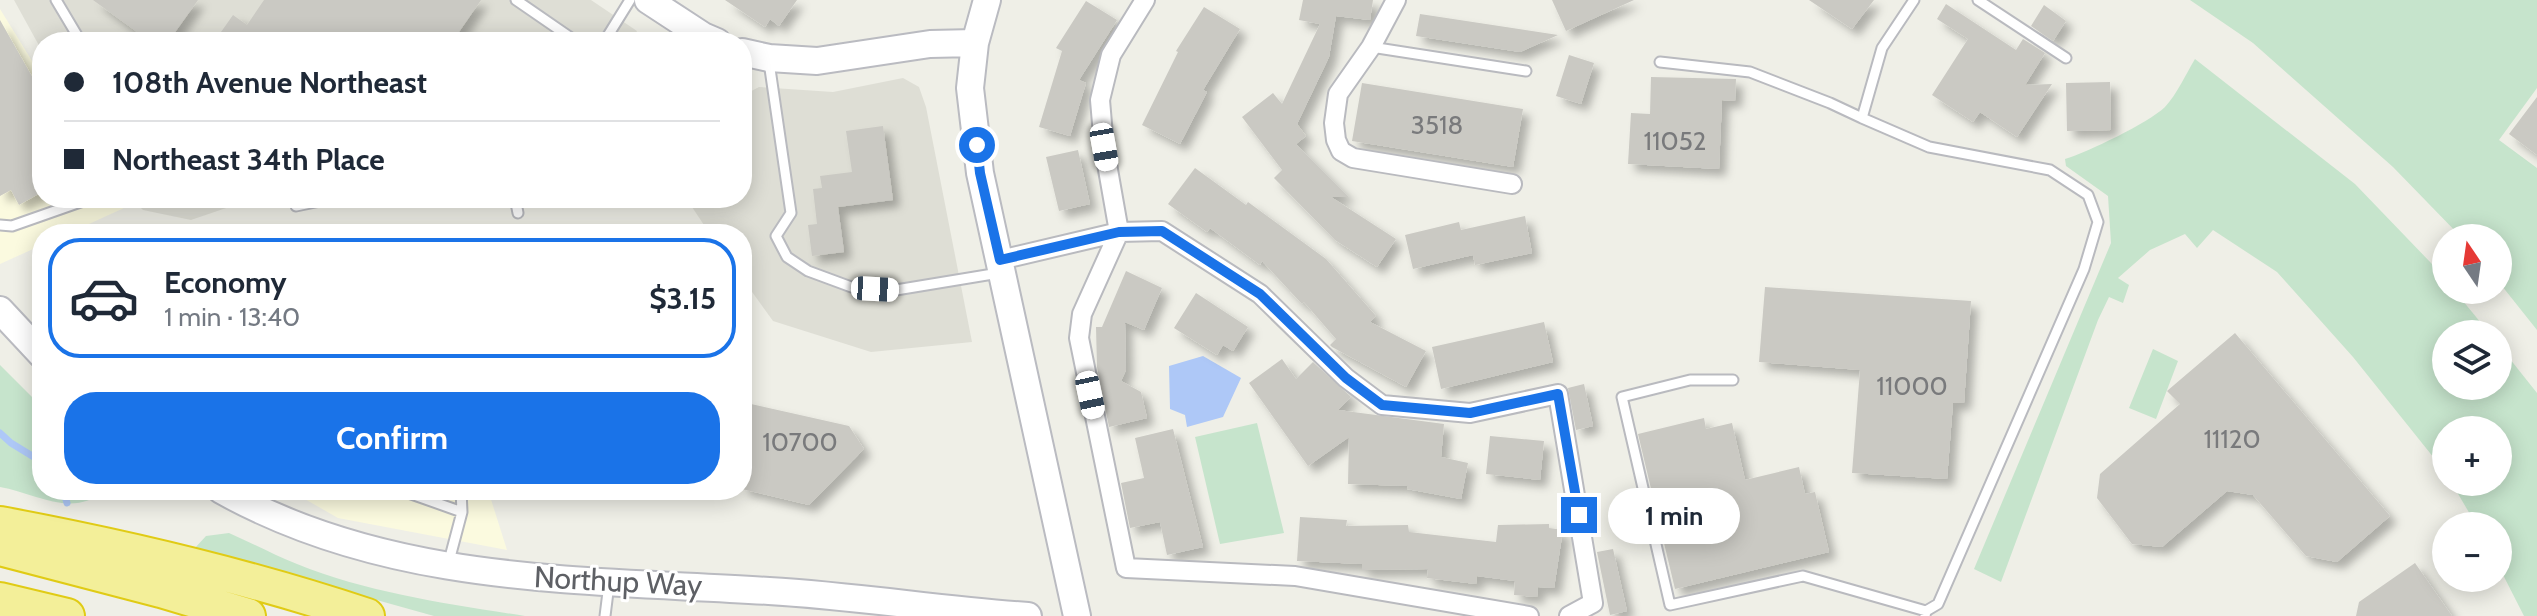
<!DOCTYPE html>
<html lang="en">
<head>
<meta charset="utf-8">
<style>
  body { margin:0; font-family:Cabin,sans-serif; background:#f2f2f3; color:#1f2937; height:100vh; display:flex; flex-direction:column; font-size:30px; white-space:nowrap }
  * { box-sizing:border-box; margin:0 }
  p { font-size:26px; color:#747a83 }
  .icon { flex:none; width:44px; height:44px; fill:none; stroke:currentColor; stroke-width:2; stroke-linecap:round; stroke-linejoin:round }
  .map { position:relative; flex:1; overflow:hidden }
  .details { position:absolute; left:32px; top:224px; width:720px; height:276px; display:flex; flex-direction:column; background:#fff; border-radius:32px; box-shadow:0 4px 20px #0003 }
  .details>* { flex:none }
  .guide { position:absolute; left:32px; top:32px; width:720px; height:176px; border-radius:32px; box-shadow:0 4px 20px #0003; display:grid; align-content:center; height:176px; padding:0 32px; background:#fff }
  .needle { width:52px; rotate:347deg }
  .buttons { position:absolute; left:2432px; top:224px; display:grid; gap:16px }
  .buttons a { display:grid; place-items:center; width:80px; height:80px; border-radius:50%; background:#fff; box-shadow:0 4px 20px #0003; font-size:40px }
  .end { position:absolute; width:36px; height:36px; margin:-18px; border:10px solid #1a73e8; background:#fff; box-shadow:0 0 0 4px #fff }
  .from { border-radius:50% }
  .bubble { position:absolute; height:56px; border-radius:28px; background:#fff; box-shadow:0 4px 20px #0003; font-size:26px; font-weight:700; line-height:56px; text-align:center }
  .car { position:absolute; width:24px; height:48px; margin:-24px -12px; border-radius:10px; box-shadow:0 0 6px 2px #0007; background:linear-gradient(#fff 24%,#345 0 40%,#fff 0 76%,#345 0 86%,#fff 0) }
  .guide b { display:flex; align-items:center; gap:28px; height:76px; font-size:30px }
  .guide b+b { border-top:2px solid #e0e1e3 }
  .guide i { width:20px; height:20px; background:#1f2937 }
  ul { padding:14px 0 0; list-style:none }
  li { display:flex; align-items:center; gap:24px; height:120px; margin:0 16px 12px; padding:0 16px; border:4px solid transparent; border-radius:32px }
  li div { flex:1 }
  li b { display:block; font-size:30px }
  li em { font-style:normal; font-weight:700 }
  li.active { border-color:#1a73e8 }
  li>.icon { width:72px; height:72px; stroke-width:1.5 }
  .primary-button { display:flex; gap:16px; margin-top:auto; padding:16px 32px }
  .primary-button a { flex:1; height:92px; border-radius:32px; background:#1a73e8; color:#fff; font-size:32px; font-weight:700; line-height:92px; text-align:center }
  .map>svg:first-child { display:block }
  .commercial { fill:#fbfadf }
  .education { fill:#deded5 }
  .green { fill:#c6e4cc }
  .water { fill:#aec8f7 }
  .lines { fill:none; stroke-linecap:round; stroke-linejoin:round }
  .stream { stroke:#aec8f7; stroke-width:7 }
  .building { fill:#cac9c3; filter:url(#shadow) }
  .lane-casing { stroke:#b9babf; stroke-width:13 }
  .street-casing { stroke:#b9babf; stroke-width:22 }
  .secondary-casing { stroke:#babbc1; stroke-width:30 }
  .highway-casing { stroke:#e0cb15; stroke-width:38 }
  .lane { stroke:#fff; stroke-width:9 }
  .street { stroke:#fff; stroke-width:18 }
  .secondary { stroke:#fff; stroke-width:26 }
  .highway { stroke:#f3ef99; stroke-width:34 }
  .route { stroke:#1a73e8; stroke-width:10 }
  .labels { text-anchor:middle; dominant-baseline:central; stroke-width:6; stroke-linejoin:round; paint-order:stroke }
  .number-label { font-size:26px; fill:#797a7c }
  .street-label { font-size:30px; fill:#5e6065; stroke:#fff }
</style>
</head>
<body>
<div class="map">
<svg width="2537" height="616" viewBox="0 0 2537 616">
  <defs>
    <filter id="shadow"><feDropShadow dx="7" dy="7" stdDeviation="4" flood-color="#0004"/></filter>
  </defs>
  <rect width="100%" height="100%" fill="#efefe7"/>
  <!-- commercial -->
  <path class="commercial" d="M0,9L42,77V198H117L124,208L67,234H42V245L0,264Z
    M289,490H488L507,550L338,518Z"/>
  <!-- education -->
  <path class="education" d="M14,0H591L637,31L631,42H42V51Z
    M903,78L919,87L926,107L972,342L871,352L773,321L742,278V234H710L686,198H742V96L759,87L833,92Z
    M131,198H238L232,206L191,220L143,210Z"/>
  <!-- green -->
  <path class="green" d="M2190,0H2537V88L2499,140L2537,168V330L2498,281V238H2462L2393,167L2253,43Z
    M2195,59L2355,184L2431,263L2446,281V290H2454L2490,334H2446V386H2498V344L2537,393V616H2524L2498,565V526H2477L2451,482H2498V430H2446V473L2353,357L2277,272L2213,230L2197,248L2185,234L2150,250L2118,278L2129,285L2123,303L2109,297L2098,320L2001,582L1974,569L2111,243L2108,196L2066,166L2065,159C2088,152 2148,123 2165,107C2177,94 2186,74 2195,59Z
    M2153,349L2178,361L2156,419L2129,408Z
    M0,365L42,407V490H104C74,519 35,493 0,487Z
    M1257,423L1284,533L1220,544L1195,437Z
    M229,533C252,543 274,555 297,564C369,593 448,604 525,616H434L194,549L206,536Z"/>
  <!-- water -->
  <path class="water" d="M1203,356L1241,378L1223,417L1187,427L1185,415L1170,409L1169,366Z"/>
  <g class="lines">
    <!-- stream -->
    <path class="stream" d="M0,433L11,443L42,462
      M63,490L67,503"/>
  </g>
  <!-- building -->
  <path class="building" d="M93,0H198L168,42H151Z
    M264,0H481L452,42H214L233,15L247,25Z
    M725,0H797L779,26L770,19L765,27Z
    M1303,0H1373L1370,20L1336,16L1329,57L1297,124L1306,136L1296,144L1349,197H1331L1396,239L1377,267L1335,240L1274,178L1282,170L1242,117L1273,93L1282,104L1320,24L1299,20Z
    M1552,0H1634L1566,31Z
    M1809,0H1874L1852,29Z
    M1086,1L1117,20L1079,80L1086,83L1070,136L1039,127L1062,51L1056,48Z
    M1946,4L2016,50L2023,39L2045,53L2025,85L2052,84L2017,137L1980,112L1973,122L1932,95L1968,39L1937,19Z
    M2044,5L2066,21L2053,41L2031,26Z
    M1204,7L1240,29L1203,90L1207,92L1180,144L1142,125L1178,52L1176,51Z
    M1420,14L1558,35L1520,52L1416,36Z
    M0,20L42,94V192L19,205L11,190L0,196Z
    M1569,55L1594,63L1581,104L1556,96Z
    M1651,77L1736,79L1735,101L1722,100L1719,169L1628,164L1631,113L1650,114Z
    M2110,82L2111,130L2067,131L2066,83Z
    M1362,83L1523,109L1513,167L1352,141Z
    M2537,97V155L2509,134Z
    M883,126L893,200L838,207L844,252L812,256L808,225L817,224L813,189L822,188L820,176L852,172L846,131Z
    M1078,150L1090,204L1059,211L1046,157Z
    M1195,168L1246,205L1248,202L1326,259L1376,316L1370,322L1426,351L1406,387L1332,347L1330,345L1336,339L1304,302L1302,304L1262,261L1260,265L1210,228L1207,232L1168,204Z
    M1525,216L1532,253L1475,265L1473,255L1413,269L1405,235L1459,222L1461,230Z
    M1126,271L1162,288L1144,330L1125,322L1126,370L1121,381L1141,392L1147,418L1109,427L1097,367L1096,327H1102Z
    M1765,287L1971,301L1964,403H1953L1947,479L1852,473L1860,370L1759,362Z
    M1196,293L1248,327L1233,351L1223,345L1217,355L1174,328Z
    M1544,322L1553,362L1441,389L1432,347Z
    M2235,333L2390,516L2337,562L2306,556L2253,495L2227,491L2162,547L2132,544L2097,498L2100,474L2180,404L2167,391Z
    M1282,359L1296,379L1313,362L1351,397L1338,410L1444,424L1441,457L1468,463L1461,499L1407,489L1408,486L1348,484L1349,437L1308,466L1249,383Z
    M1584,384L1593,426L1576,430L1568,388Z
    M742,402L849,426L864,449L809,505L742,489Z
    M1704,418L1706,429L1732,423L1745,480L1799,467L1805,494L1815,492L1829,552L1675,589L1638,434Z
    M1173,429L1203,547L1167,555L1160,522L1130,528L1121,483L1144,478L1135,438Z
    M1490,436L1544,441L1540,480L1486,474Z
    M1300,517L1347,520L1346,526L1408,525L1409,532L1496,542L1498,525L1549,524V528L1563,530L1554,588L1538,587L1537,597L1514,595L1515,581L1477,576L1476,584L1427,578L1428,569L1362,570V564L1297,561Z
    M1613,549L1627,611L1610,615L1597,552Z
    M2415,563L2452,616H2356L2359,602Z"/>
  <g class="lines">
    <defs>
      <path id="lane" d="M56,0L81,42
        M516,0L577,42
        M1914,0L1882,48L1862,118L1929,147L2050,170L2088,195L2098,222L2084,269L1938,604L1926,611L1925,616
        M1978,0L2066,58
        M604,42L630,0
        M1371,47L1526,71
        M769,62L791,213L776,236L787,257L808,271L854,288L896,290L999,273
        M1660,62L1750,72L1830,103L1862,118
        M515,198L518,213
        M296,206L335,198
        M0,225L12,226L86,200
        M1733,380H1690L1622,397L1670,605L1803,576L1926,611
        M400,490L462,512
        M449,561L462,512L461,490
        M605,616L609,584"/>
      <path id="street" d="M1145,0L1111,55L1100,100L1104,147L1119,232L1082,314L1079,338L1126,568L1295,576L1529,616
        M1396,0L1371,47L1338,94L1334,123L1336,140L1341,151L1353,158L1512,184
        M1000,260L1119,232L1162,231L1260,294L1346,378L1382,405L1470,413L1558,394L1593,603L1569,616"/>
      <path id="secondary" d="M648,0L703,36L717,42
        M987,0L975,43L970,88L980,173L1077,616
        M742,52L769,58L817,61L930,44L975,43
        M0,310L42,355
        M221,490C391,585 581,579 769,591C856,596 942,610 1028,616"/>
      <path id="highway" d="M0,524C124,547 247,576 367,616
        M0,548L161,590L248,616
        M0,600L67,616"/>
    </defs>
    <!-- lane casing -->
    <use href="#lane" class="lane-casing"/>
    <!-- street casing -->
    <use href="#street" class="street-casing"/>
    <!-- secondary casing -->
    <use href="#secondary" class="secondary-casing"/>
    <!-- highway casing -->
    <use href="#highway" class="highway-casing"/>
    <!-- lane -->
    <use href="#lane" class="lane"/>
    <!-- street -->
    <use href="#street" class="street"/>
    <!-- secondary -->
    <use href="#secondary" class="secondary"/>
    <!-- highway -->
    <use href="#highway" class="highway"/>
  </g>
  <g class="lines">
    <!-- route -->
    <path class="route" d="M977,145L980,173L1000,260L1119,232L1162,231L1260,294L1346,378L1382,405L1470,413L1558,394L1579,515"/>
  </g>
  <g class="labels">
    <!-- number labels -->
    <g class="number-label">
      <text x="1437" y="125">3518</text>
      <text x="1675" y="141">11052</text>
      <text x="1912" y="386">11000</text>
      <text x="2232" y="439">11120</text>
      <text x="800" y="442">10700</text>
    </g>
    <!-- street labels -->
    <g class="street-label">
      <text transform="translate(618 581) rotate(3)">Northup Way</text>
    </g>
  </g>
</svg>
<div class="buttons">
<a><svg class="needle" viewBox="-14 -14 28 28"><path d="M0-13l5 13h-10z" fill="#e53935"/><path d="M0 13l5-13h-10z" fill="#747a83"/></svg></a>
<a><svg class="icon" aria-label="layers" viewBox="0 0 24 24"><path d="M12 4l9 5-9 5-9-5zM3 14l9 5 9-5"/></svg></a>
<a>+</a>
<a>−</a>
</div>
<i class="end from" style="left:977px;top:145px"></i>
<i class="end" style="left:1579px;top:515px"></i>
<div class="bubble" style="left:1608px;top:488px;width:132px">1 min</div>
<i class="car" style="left:1104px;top:147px;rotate:170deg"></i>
<i class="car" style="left:875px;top:289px;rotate:93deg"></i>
<i class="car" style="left:1090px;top:395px;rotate:168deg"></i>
<div class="guide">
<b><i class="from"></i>108th Avenue Northeast</b>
<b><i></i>Northeast 34th Place</b>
</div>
<section class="details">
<ul>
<li class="active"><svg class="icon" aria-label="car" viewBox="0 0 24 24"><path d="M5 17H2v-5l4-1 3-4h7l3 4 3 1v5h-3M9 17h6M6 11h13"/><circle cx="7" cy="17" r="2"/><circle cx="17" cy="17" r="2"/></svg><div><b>Economy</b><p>1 min · 13:40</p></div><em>$3.15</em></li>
</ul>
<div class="primary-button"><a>Confirm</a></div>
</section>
</div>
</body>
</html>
